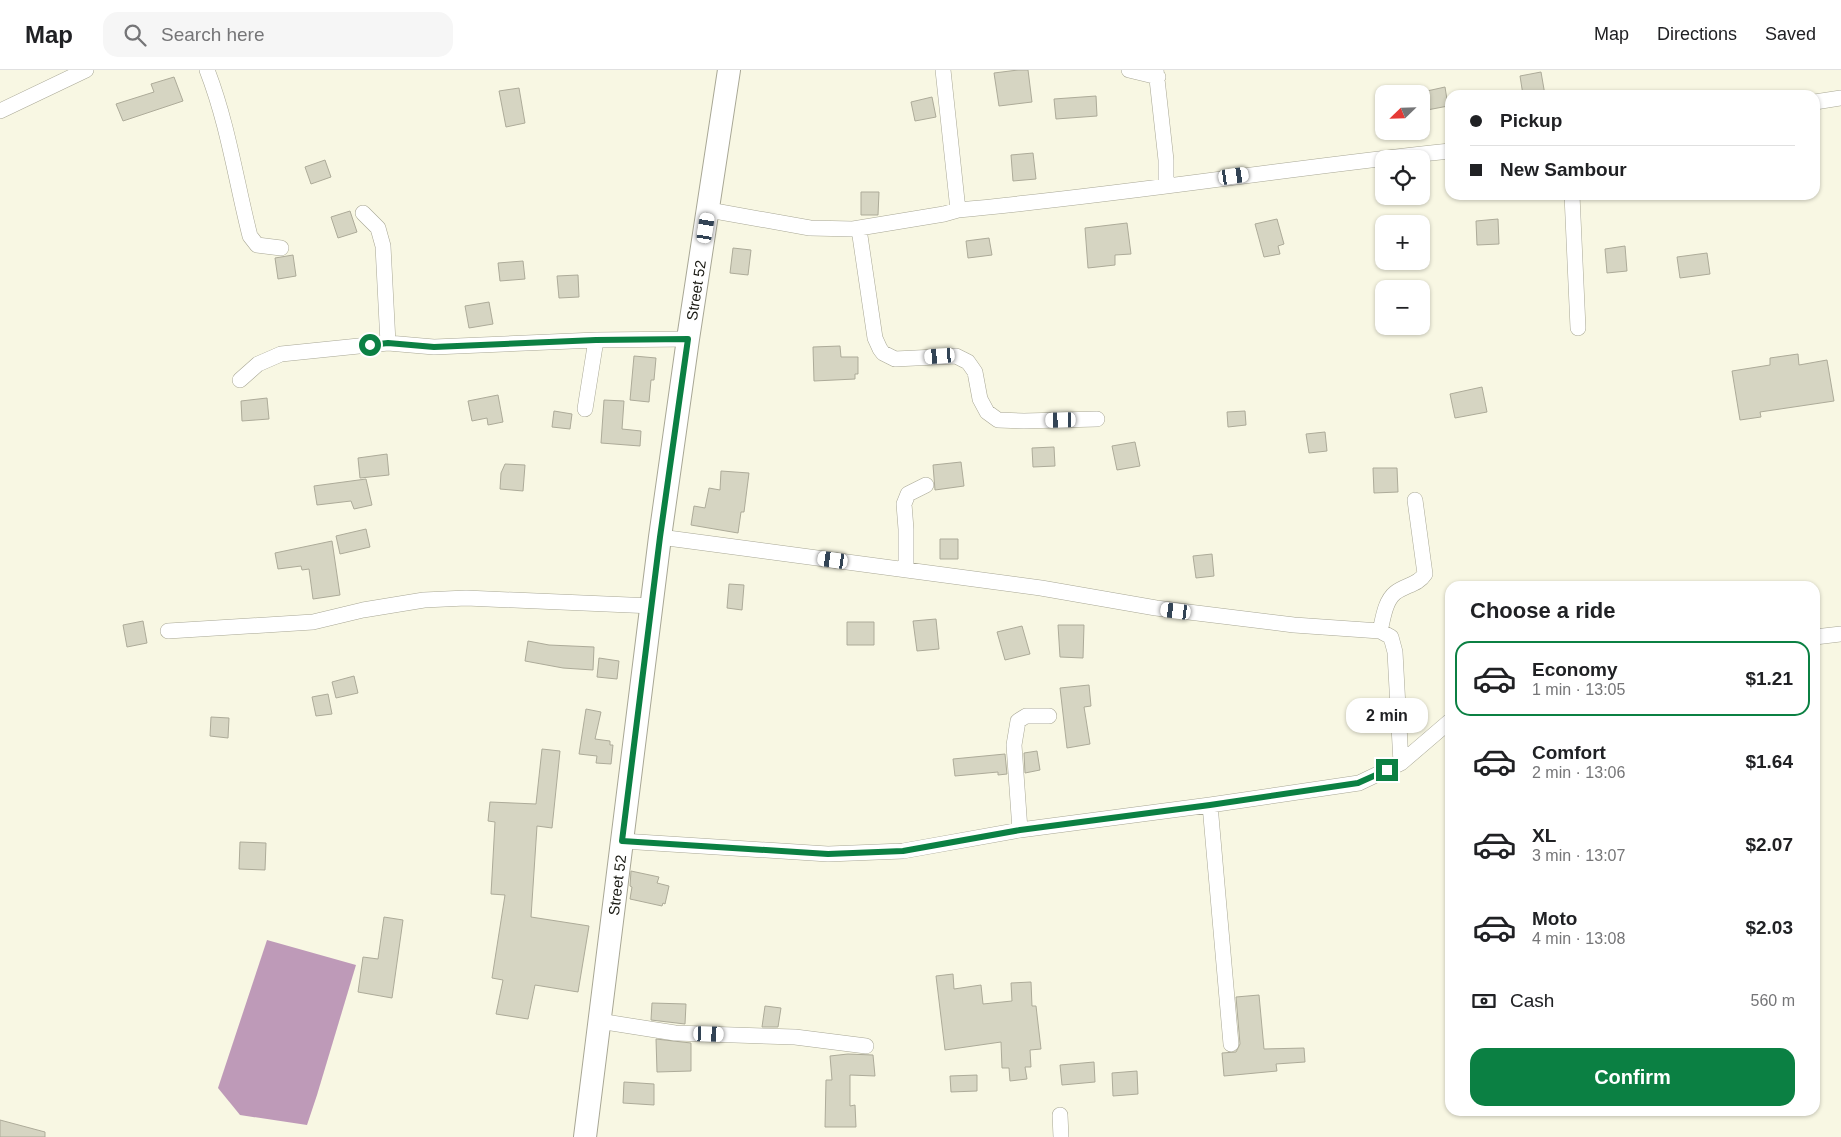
<!DOCTYPE html>
<html lang="en">
<head>
<meta charset="utf-8">
<style>
  body { margin:0; font-family:Helvetica,sans-serif; background:#f6f6f6; color:#202124; height:100vh; display:flex; flex-direction:column; font-size:19px; white-space:nowrap }
  * { box-sizing:border-box; margin:0 }
  p { font-size:16px; color:#757577 }
  .icon { flex:none; width:28px; height:28px; fill:none; stroke:currentColor; stroke-width:2; stroke-linecap:round; stroke-linejoin:round }
  .map { position:relative; flex:1; overflow:hidden }
  .side { position:absolute; left:1445px; top:511px; width:375px; height:535px; display:flex; flex-direction:column; background:#fff; border-radius:15px; box-shadow:0 1px 4px #0004 }
  .side>* { flex:none }
  .guide { position:absolute; left:1445px; top:20px; width:375px; height:110px; border-radius:15px; box-shadow:0 1px 4px #0004; display:grid; align-content:center; height:110px; padding:0 25px; background:#fff }
  .needle { width:32px; rotate:247deg }
  .fabs { position:absolute; left:1375px; top:15px; display:grid; gap:10px }
  .fabs a { display:grid; place-items:center; width:55px; height:55px; border-radius:10px; background:#fff; box-shadow:0 1px 4px #0004; font-size:25px }
  .end { position:absolute; width:22px; height:22px; margin:-11px; border:6px solid #0b8043; background:#fff; box-shadow:0 0 0 2px #fff }
  .from { border-radius:50% }
  .bubble { position:absolute; height:35px; border-radius:15px; background:#fff; box-shadow:0 1px 4px #0004; font-size:16px; font-weight:600; line-height:35px; text-align:center }
  .car { position:absolute; width:15px; height:30px; margin:-15px -8px; border-radius:6px; box-shadow:0 0 4px 1px #0007; background:linear-gradient(#fff 24%,#345 0 40%,#fff 0 76%,#345 0 86%,#fff 0) }
  .guide b { display:flex; align-items:center; gap:18px; height:48px; font-size:19px }
  .guide b+b { border-top:1px solid #e0e0e0 }
  .guide i { width:12px; height:12px; background:#202124 }
  ul { padding:0; list-style:none }
  li { display:flex; align-items:center; gap:15px; height:75px; margin:0 10px 8px; padding:0 15px; border:2px solid transparent; border-radius:15px }
  li div { flex:1 }
  li b { display:block; font-size:19px }
  li em { font-style:normal; font-weight:600 }
  li.on { border-color:#0b8043 }
  li>.icon { width:45px; height:45px; stroke-width:1.5 }
  h2 { padding:0 25px; font-size:22px; line-height:60px }
  .pay { display:flex; align-items:center; gap:12px; height:55px; padding:0 25px; font-size:19px }
  .pay p { margin-inline-start:auto }
  .action { display:flex; gap:10px; margin-top:auto; padding:10px 25px }
  .action a { flex:1; height:58px; border-radius:15px; background:#0b8043; color:#fff; font-size:20px; font-weight:600; line-height:58px; text-align:center }
  header { display:flex; align-items:center; gap:30px; box-sizing:border-box; height:70px; padding:0 25px; background:#fff; border-bottom:1px solid #e0e0e0 }
  header strong { font-size:24px }
  nav { display:flex; gap:28px; margin-inline-start:auto; font-size:18px }
  .search { width:350px; height:45px; background:#f6f6f6; display:flex; align-items:center; gap:12px; box-sizing:border-box; padding:0 18px; border-radius:15px; color:#757577; font-size:19px }
  .map>svg:first-child { display:block }
  .water { fill:#be9ab8 }
  .building { fill:#d6d5c2; stroke:#adab99 }
  .lines { fill:none; stroke-linecap:round; stroke-linejoin:round }
  .street-casing { stroke:#a8a795; stroke-width:16 }
  .secondary-casing { stroke:#a8a795; stroke-width:24 }
  .street { stroke:#fff; stroke-width:15 }
  .secondary { stroke:#fff; stroke-width:22 }
  .route { stroke:#0b8043; stroke-width:6 }
  .labels { text-anchor:middle; dominant-baseline:central; stroke-width:4; stroke-linejoin:round; paint-order:stroke }
  .street-label { font-size:15px; fill:#1a1a13; stroke:#f8f7e3 }
</style>
</head>
<body>
<header>
<strong>Map</strong>
<div class="search"><svg class="icon" aria-label="search" viewBox="0 0 24 24"><circle cx="10" cy="10" r="6"/><path d="M15 15l6 6"/></svg>Search here</div>
<nav><a>Map</a><a>Directions</a><a>Saved</a></nav>
</header>
<div class="map">
<svg width="1841" height="1067" viewBox="0 0 1841 1067">
  <rect width="100%" height="100%" fill="#f8f7e3"/>
  <!-- water -->
  <path class="water" d="M267,870L356,895L317,1025L307,1055L240,1045L218,1018Z"/>
  <!-- building -->
  <path class="building" d="M1018,0H1028L1032,32L999,36L994,3Z
    M1541,2L1545,25H1523L1520,6Z
    M174,7L183,31L123,51L116,34L154,22L151,14Z
    M1445,17L1448,36L1422,41L1421,24L1418,23Z
    M519,18L525,53L506,57L499,21Z
    M1096,26L1097,46L1056,49L1054,29Z
    M932,27L936,47L915,51L911,32Z
    M1033,83L1036,109L1013,111L1011,85Z
    M325,90L331,107L311,114L305,97Z
    M861,122H879L878,145H861Z
    M350,141L357,162L338,168L331,147Z
    M1277,149L1284,174L1278,176L1280,184L1264,187L1255,154Z
    M1498,149L1499,174L1477,175L1476,151Z
    M1127,153L1131,184L1115,185V195L1088,198L1085,158Z
    M989,168L992,185L968,188L966,171Z
    M1625,176L1627,201L1607,203L1605,179Z
    M733,178L751,180L748,205L730,203Z
    M1707,183L1710,204L1680,208L1677,187Z
    M293,185L296,206L278,209L275,188Z
    M523,191L525,209L500,211L498,193Z
    M578,205L579,227L559,228L557,206Z
    M489,232L493,254L469,258L465,236Z
    M840,276L841,287H858V304H855V309L814,311L813,277Z
    M1798,284L1799,295L1827,290L1834,331L1760,342L1761,347L1740,350L1732,301L1770,295V288Z
    M634,286L656,288L654,310H651L649,332L630,330Z
    M1482,317L1487,342L1455,348L1450,324Z
    M498,325L503,352L488,355L487,348L472,351L468,331Z
    M267,328L269,349L242,351L241,331Z
    M604,330L624,331L622,359L641,361L640,376L601,373Z
    M554,341L572,344L570,359L552,357Z
    M1245,341L1246,355L1228,357L1227,342Z
    M1325,362L1327,381L1309,383L1306,364Z
    M1135,372L1140,396L1117,400L1112,376Z
    M1054,377L1055,396L1033,397L1032,378Z
    M387,384L389,405L360,408L358,388Z
    M961,392L964,416L935,420L933,395Z
    M505,394L525,395L523,421L500,419L501,403Z
    M1373,398H1397L1398,422L1374,423Z
    M721,401L749,403L744,442H741L738,463L691,455L694,436L705,438L709,418L720,420Z
    M366,409L372,435L354,439L351,431L317,435L314,416Z
    M366,459L370,477L340,484L336,466Z
    M940,469H958V489H940Z
    M332,471L340,525L313,529L309,499L302,500L301,496L278,499L275,483Z
    M1212,484L1214,506L1196,508L1193,486Z
    M729,514L744,515L742,540L727,538Z
    M936,549L939,579L917,581L913,551Z
    M143,551L147,573L127,577L123,555Z
    M847,552H874V575H847Z
    M1058,555H1084L1083,588L1060,587Z
    M1022,556L1030,584L1005,590L997,562Z
    M528,571L549,575L594,577L593,600L563,598L525,591Z
    M599,588L619,591L617,609L597,607Z
    M354,606L358,623L336,628L332,612Z
    M1089,615L1091,636L1084,637L1090,674L1067,678L1060,618Z
    M328,624L332,644L316,646L312,627Z
    M586,639L601,642L595,669L610,671V675H613L611,694L596,693L597,686L579,684Z
    M211,647L229,648L228,668L210,666Z
    M542,679L560,681L552,758L537,756L531,847L589,856L578,922L535,915L528,949L496,944L503,910L492,908L505,825L491,824L495,752L488,751L490,732L536,734Z
    M1037,681L1040,700L1025,703L1024,683Z
    M1005,684L1007,704L998,705V702L955,706L953,689Z
    M240,772L266,773L265,800L239,799Z
    M631,801L659,807L657,813L669,816L665,834L663,833L662,836L630,829L632,817L630,816Z
    M384,847L403,850L392,928L358,922L363,887L378,889Z
    M953,904L954,919L981,915L983,934L1012,931L1011,913L1031,912L1032,936H1036L1041,979L1030,980L1031,997H1025L1027,1009L1010,1011L1009,998H1002L1001,972L945,980L936,906Z
    M1259,925L1264,979L1304,978L1305,992L1276,994L1277,1001L1224,1006L1222,983L1236,982L1240,974L1236,927Z
    M652,933L686,934L685,954L651,950Z
    M765,936L781,938L778,957H762Z
    M656,969L691,973V1001L657,1002Z
    M848,984L873,985L875,1006L850,1005V1036L855,1035L856,1057H825L826,1010H832L830,986Z
    M1094,992L1095,1012L1062,1015L1060,995Z
    M1137,1001L1138,1024L1113,1026L1112,1003Z
    M977,1005V1021L951,1022L950,1006Z
    M624,1012L654,1014V1035L623,1033Z
    M0,1050L45,1062V1067H0Z"/>
  <g class="lines">
    <defs>
      <path id="street" d="M207,0C228,54 236,111 250,166L257,175L281,178
        M943,0L958,140
        M1129,0L1158,7
        M1156,0L1166,90V116
        M1815,32L1841,28
        M0,41L86,0
        M1572,125L1578,258
        M709,140L810,158L853,159L944,144L958,140C1123,125 1286,98 1450,81
        M363,143L378,158L383,176L388,273
        M859,159L875,268L880,279L883,283L895,289L956,286L968,292L975,302L980,329L987,342L998,350L1024,351L1097,349
        M240,310L258,294L281,284L388,273L434,277L596,270L688,269
        M585,339L596,270
        M660,467L1041,518L1156,538L1294,555L1380,561L1391,567L1395,582L1401,693
        M906,500V459L904,434L908,424L926,415
        M168,561L313,552L363,540L424,530L466,528L653,536
        M1380,561C1383,549 1385,531 1395,523C1405,515 1418,515 1425,504L1415,430
        M1815,567L1841,564
        M1210,735L1231,974
        M1020,760L1014,675L1018,651L1026,646H1049
        M622,771L828,784L903,781L1020,760L1210,735L1359,713L1401,693L1450,651
        M599,951L675,963L795,967L866,976
        M1060,1045L1061,1067"/>
      <g id="secondary">
        <path id="s1" d="M585,1067L660,467L688,269L729,0"/>
      </g>
    </defs>
    <!-- street casing -->
    <use href="#street" class="street-casing"/>
    <!-- secondary casing -->
    <use href="#secondary" class="secondary-casing"/>
    <!-- street -->
    <use href="#street" class="street"/>
    <!-- secondary -->
    <use href="#secondary" class="secondary"/>
  </g>
  <g class="lines">
    <!-- route -->
    <path class="route" d="M370,275L388,273L434,277L596,270L688,269L660,467L622,771L828,784L903,781L1020,760L1210,735L1358,713L1387,700"/>
  </g>
  <g class="labels">
    <!-- street labels -->
    <g class="street-label">
      <text stroke="none"><textPath href="#s1" startOffset="854">Street 52</textPath></text>
      <text stroke="none"><textPath href="#s1" startOffset="254">Street 52</textPath></text>
    </g>
  </g>
</svg>
<div class="fabs">
<a><svg class="needle" viewBox="-14 -14 28 28"><path d="M0-13l5 13h-10z" fill="#e53935"/><path d="M0 13l5-13h-10z" fill="#757577"/></svg></a>
<a><svg class="icon" aria-label="locate" viewBox="0 0 24 24"><circle cx="12" cy="12" r="6"/><path d="M12 2v4M12 18v4M2 12h4M18 12h4"/></svg></a>
<a>+</a>
<a>−</a>
</div>
<i class="end from" style="left:370px;top:275px"></i>
<i class="end" style="left:1387px;top:700px"></i>
<div class="bubble" style="left:1346px;top:628px;width:82px">2 min</div>
<i class="car" style="left:1234px;top:106px;rotate:82deg"></i>
<i class="car" style="left:706px;top:158px;rotate:9deg"></i>
<i class="car" style="left:940px;top:286px;rotate:266deg"></i>
<i class="car" style="left:1061px;top:350px;rotate:269deg"></i>
<i class="car" style="left:833px;top:490px;rotate:278deg"></i>
<i class="car" style="left:1176px;top:541px;rotate:277deg"></i>
<i class="car" style="left:709px;top:964px;rotate:92deg"></i>
<div class="guide">
<b><i class="from"></i>Pickup</b>
<b><i></i>New Sambour</b>
</div>
<section class="side">
<h2>Choose a ride</h2>
<ul>
<li class="on"><svg class="icon" aria-label="car" viewBox="0 0 24 24"><path d="M5 17H2v-5l4-1 3-4h7l3 4 3 1v5h-3M9 17h6M6 11h13"/><circle cx="7" cy="17" r="2"/><circle cx="17" cy="17" r="2"/></svg><div><b>Economy</b><p>1 min · 13:05</p></div><em>$1.21</em></li>
<li><svg class="icon" aria-label="car" viewBox="0 0 24 24"><path d="M5 17H2v-5l4-1 3-4h7l3 4 3 1v5h-3M9 17h6M6 11h13"/><circle cx="7" cy="17" r="2"/><circle cx="17" cy="17" r="2"/></svg><div><b>Comfort</b><p>2 min · 13:06</p></div><em>$1.64</em></li>
<li><svg class="icon" aria-label="car" viewBox="0 0 24 24"><path d="M5 17H2v-5l4-1 3-4h7l3 4 3 1v5h-3M9 17h6M6 11h13"/><circle cx="7" cy="17" r="2"/><circle cx="17" cy="17" r="2"/></svg><div><b>XL</b><p>3 min · 13:07</p></div><em>$2.07</em></li>
<li><svg class="icon" aria-label="car" viewBox="0 0 24 24"><path d="M5 17H2v-5l4-1 3-4h7l3 4 3 1v5h-3M9 17h6M6 11h13"/><circle cx="7" cy="17" r="2"/><circle cx="17" cy="17" r="2"/></svg><div><b>Moto</b><p>4 min · 13:08</p></div><em>$2.03</em></li>
</ul>
<div class="pay"><svg class="icon" aria-label="cash" viewBox="0 0 24 24"><path d="M3 7h18v10H3z"/><circle cx="12" cy="12" r="2"/></svg>Cash<p>560 m</p></div>
<div class="action"><a>Confirm</a></div>
</section>
</div>
</body>
</html>
